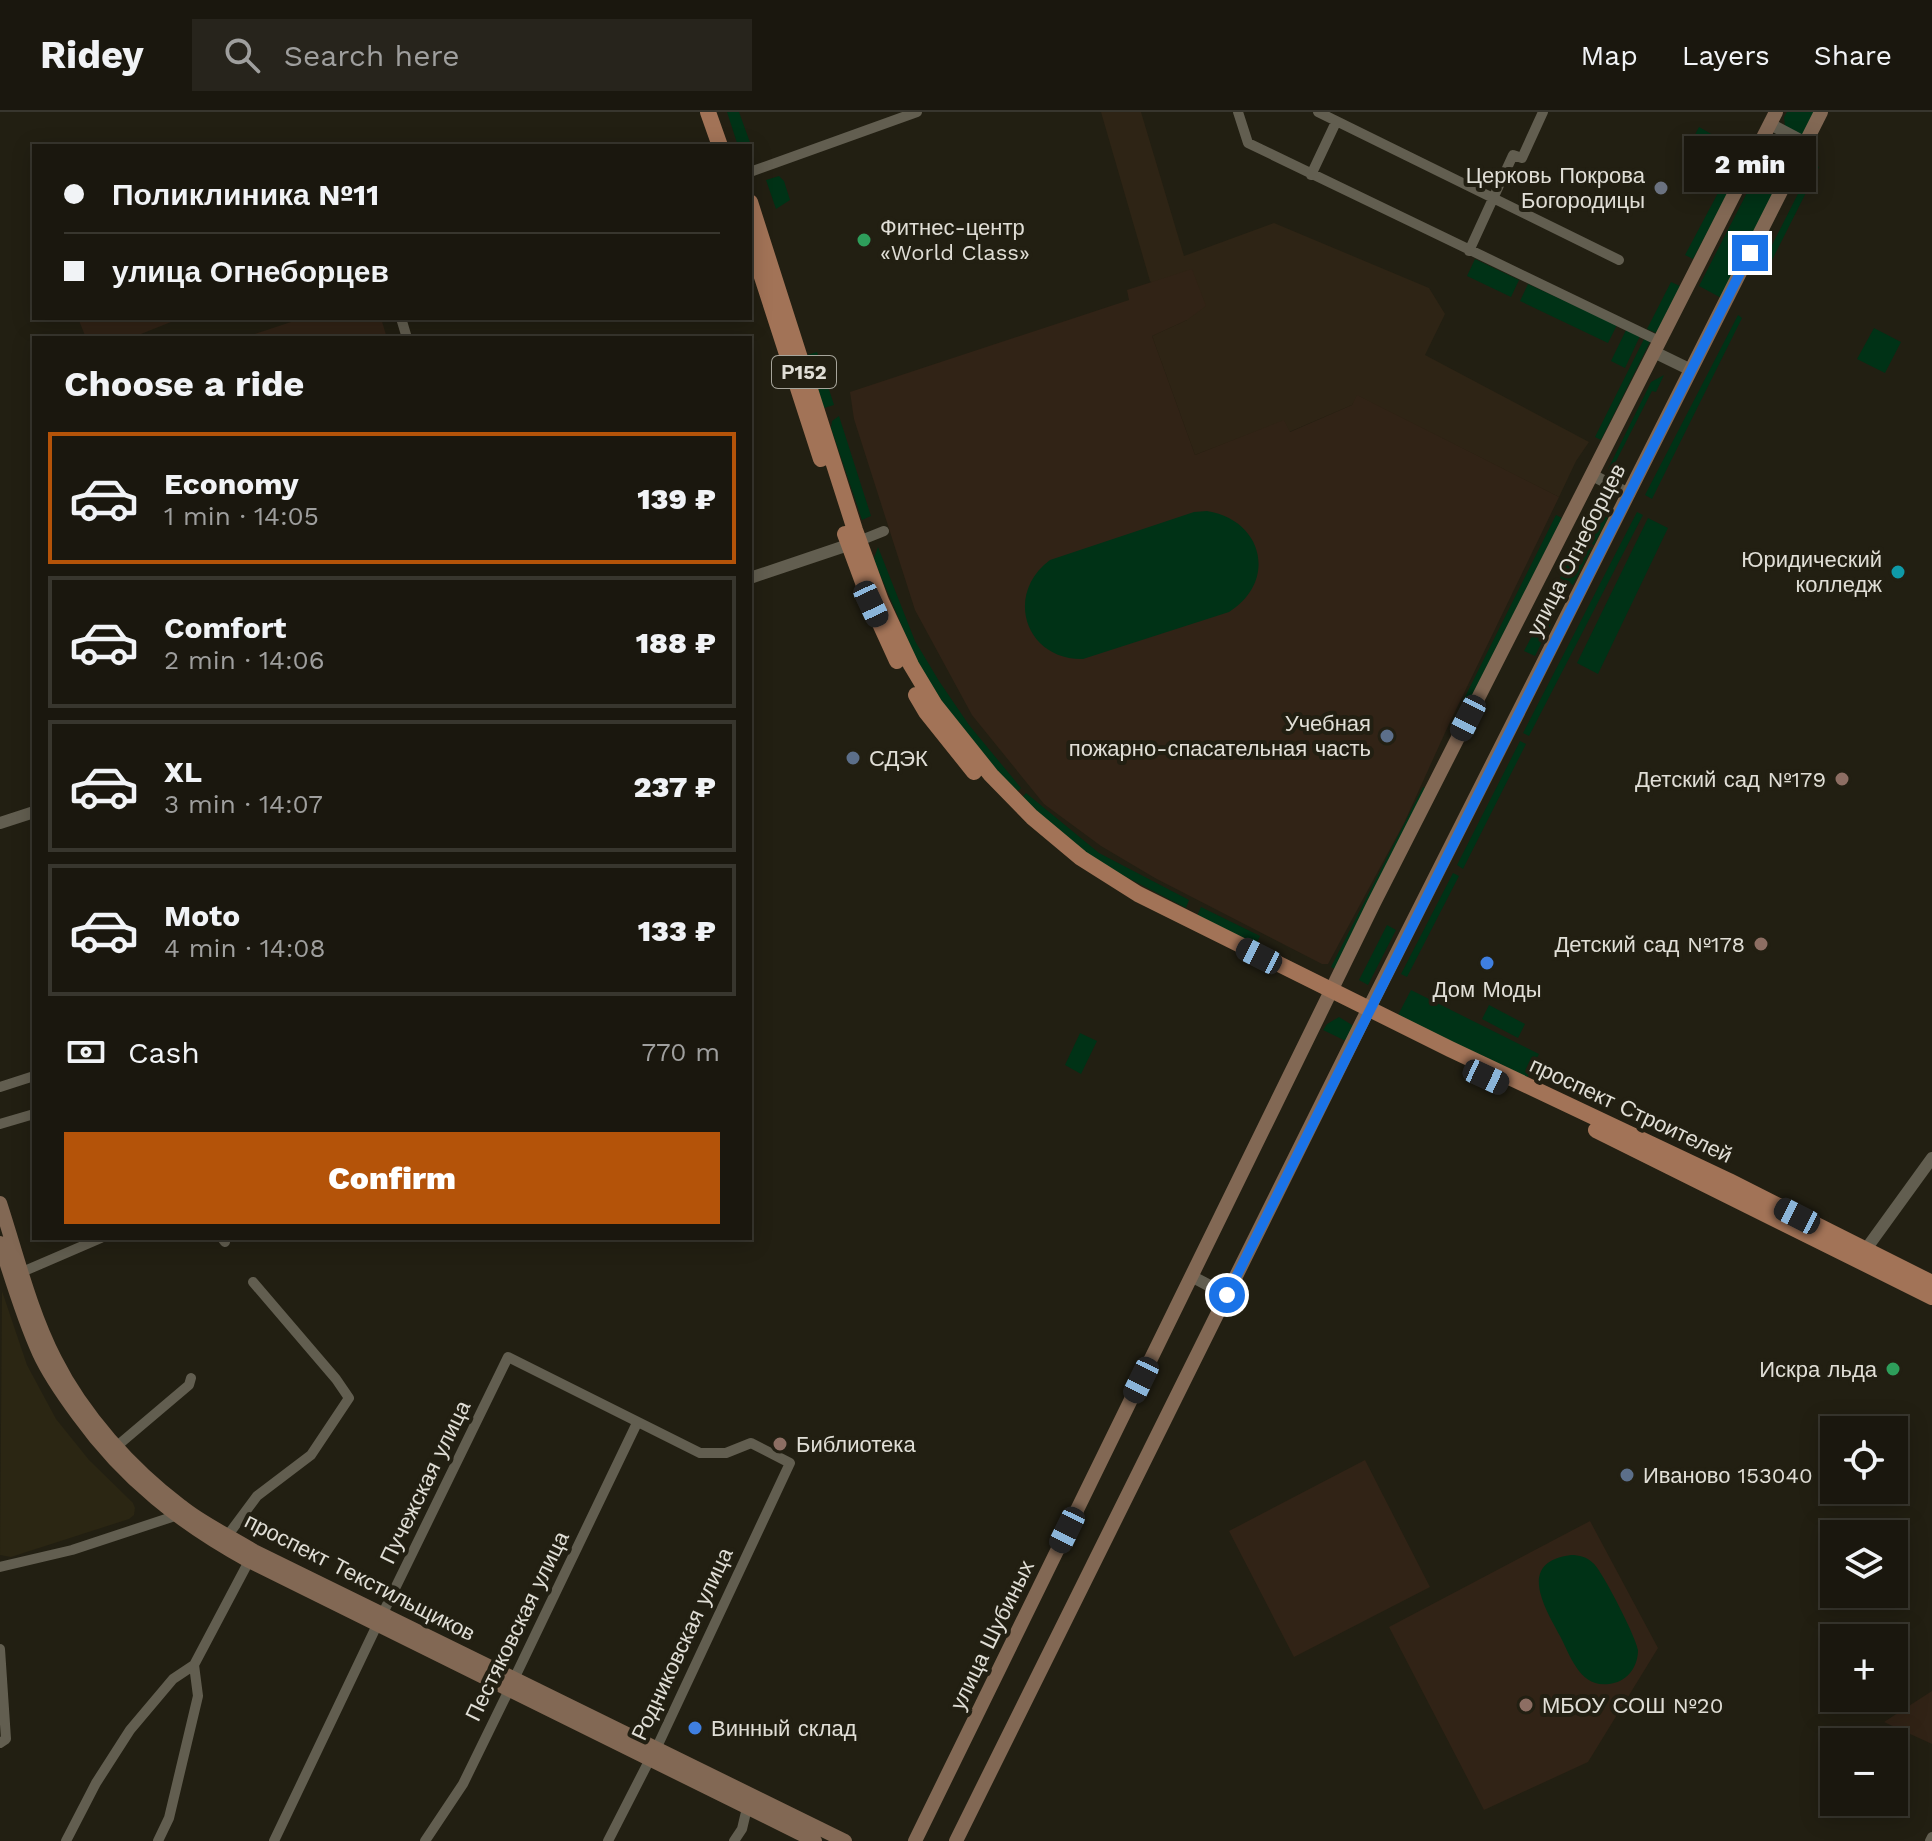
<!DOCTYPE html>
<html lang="en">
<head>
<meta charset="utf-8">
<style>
  body { margin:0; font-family:"Work Sans",sans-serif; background:#27241c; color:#f1f3f6; height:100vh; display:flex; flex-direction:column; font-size:30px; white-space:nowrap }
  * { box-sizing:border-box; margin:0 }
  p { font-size:26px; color:#9f9f9e }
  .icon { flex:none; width:44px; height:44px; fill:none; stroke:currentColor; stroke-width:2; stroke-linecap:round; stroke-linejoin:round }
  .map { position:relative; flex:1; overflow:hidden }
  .details { position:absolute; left:32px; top:224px; width:720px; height:904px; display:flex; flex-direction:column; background:#1a170e; border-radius:0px; box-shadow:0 4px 20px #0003,0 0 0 2px #38362e }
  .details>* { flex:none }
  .hud { position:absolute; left:32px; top:32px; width:720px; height:176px; border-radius:0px; box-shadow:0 4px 20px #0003,0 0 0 2px #38362e; display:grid; align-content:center; height:176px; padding:0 32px; background:#1a170e }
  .tools { position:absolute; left:1820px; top:1304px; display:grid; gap:16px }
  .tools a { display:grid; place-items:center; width:88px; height:88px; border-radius:0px; background:#1a170e; box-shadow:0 4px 20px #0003,0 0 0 2px #38362e; font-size:40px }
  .end { position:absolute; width:36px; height:36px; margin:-18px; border:10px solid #1a73e8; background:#fff; box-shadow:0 0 0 4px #fff }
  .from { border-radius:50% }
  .bubble { position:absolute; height:56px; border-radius:0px; background:#1a170e; box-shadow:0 4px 20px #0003,0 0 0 2px #38362e; font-size:26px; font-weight:800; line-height:56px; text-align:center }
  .car { position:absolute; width:24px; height:48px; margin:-24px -12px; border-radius:10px; box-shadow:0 0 6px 2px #0007; background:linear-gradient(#222 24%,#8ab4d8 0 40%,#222 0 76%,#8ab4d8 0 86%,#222 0) }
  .hud b { display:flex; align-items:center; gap:28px; height:76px; font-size:30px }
  .hud b+b { border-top:2px solid #38362e }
  .hud i { width:20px; height:20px; background:#f1f3f6 }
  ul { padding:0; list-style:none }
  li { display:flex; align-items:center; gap:24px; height:132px; margin:0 16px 12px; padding:0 16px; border:4px solid #38362e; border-radius:0px }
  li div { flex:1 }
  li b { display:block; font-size:30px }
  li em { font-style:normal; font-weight:800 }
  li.active { border-color:#b45309 }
  li>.icon { width:72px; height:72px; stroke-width:1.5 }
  h2 { padding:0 32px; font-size:36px; line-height:96px }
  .pay { display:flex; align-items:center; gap:20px; height:88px; padding:0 32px; font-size:30px }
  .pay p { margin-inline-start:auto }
  .button { display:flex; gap:16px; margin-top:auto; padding:16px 32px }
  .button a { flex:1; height:92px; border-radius:0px; background:#b45309; color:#fff; font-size:32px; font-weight:800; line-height:92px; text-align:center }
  header { display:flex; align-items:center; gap:48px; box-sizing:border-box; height:112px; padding:0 40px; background:#1a170e; border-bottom:2px solid #38362e }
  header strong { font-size:38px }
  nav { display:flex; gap:44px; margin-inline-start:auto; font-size:28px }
  .search { width:560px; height:72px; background:#27241c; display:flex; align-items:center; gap:20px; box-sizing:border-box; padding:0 28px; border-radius:0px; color:#9f9f9e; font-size:30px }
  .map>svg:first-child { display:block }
  .built { fill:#2b2613 }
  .industrial { fill:#2e2415 }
  .education { fill:#312316 }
  .green { fill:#003216 }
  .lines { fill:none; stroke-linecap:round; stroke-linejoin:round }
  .minor { stroke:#625e50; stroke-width:10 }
  .tertiary { stroke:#625e50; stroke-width:12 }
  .secondary { stroke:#826854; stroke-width:14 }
  .primary { stroke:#a27357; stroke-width:16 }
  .route { stroke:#1a73e8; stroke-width:10 }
  .worship-dot { fill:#6b7280; stroke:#221f12; stroke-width:3 }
  .leisure-dot { fill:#2e9e5b; stroke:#221f12; stroke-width:3 }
  .culture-dot { fill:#0f9aa8; stroke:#221f12; stroke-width:3 }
  .service-dot { fill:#5c6f8a; stroke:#221f12; stroke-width:3 }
  .education-dot { fill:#8d6e63; stroke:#221f12; stroke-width:3 }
  .shop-dot { fill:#3f7fe0; stroke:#221f12; stroke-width:3 }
  .labels { text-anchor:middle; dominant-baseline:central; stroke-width:8; stroke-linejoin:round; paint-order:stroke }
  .shield { fill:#221f12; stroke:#a7a59b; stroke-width:2 }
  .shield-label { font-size:20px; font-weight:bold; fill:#e0ded6 }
  .poi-label { font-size:22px; fill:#e0ded6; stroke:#221f12; text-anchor:end }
  .street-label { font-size:22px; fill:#e0ded6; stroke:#221f12 }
</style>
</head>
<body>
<header>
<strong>Ridey</strong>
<div class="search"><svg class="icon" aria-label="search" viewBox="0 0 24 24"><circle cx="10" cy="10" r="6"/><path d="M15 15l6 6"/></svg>Search here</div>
<nav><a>Map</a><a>Layers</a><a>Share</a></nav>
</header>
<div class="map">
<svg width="1932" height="1729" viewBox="0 0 1932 1729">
  <rect width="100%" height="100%" fill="#221f12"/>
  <!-- built -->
  <path class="built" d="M2,1179L27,1253L56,1307L89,1348L133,1391L135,1396L134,1403L129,1407L11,1445L0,1443Z"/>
  <!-- industrial -->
  <path class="industrial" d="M1101,0H1141L1184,144L1274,111L1429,176L1445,202L1425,243L1589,330L1576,349L1559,385L1358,284L1352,293L1289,320L1284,309L1195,343L1152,224L1187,208L1150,169Z"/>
  <!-- education -->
  <path class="education" d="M1192,157L1206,194L1187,208L1152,224L1195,343L1284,308L1290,320L1352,293L1357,283L1559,385L1449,612L1404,711L1328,852H1322L1155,766L1101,734L1044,692L972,603L915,498L854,307L850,280L1129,188L1127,178Z
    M78,206H181L131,226H86Z
    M303,206H381L387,226H243Z
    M1365,1348L1430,1475L1294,1545L1229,1419Z
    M1590,1409L1658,1536L1588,1650L1484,1698L1389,1515Z
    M1932,1579V1632L1884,1610Z"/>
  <!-- green -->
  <path class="green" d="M727,0H739L752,36L750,34H738Z
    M1787,0H1819L1803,25L1785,14L1784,5Z
    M1699,15L1720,27L1710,47L1688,36Z
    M1777,35L1786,37L1793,44L1725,188L1699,174L1768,40Z
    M1813,52L1819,55L1764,164L1766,145Z
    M779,64L784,69L790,88L776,97L766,68Z
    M1727,64L1735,68L1693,147L1685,143Z
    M1475,147L1519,168L1511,185L1467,164Z
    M1671,170L1680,174L1656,221L1647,217Z
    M1528,172L1617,213L1608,231L1520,189Z
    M1738,203L1742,206L1652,387L1645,383Z
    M1874,216L1901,230L1885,261L1857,247Z
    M1626,218L1640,224L1625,256L1611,249Z
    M1644,227L1650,230L1601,328L1595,325Z
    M817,240L834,293L824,296L807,243Z
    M1664,263L1656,280L1652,279L1612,357L1616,360L1610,371L1608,357L1651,270Z
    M839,304L871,404L862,408L831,316L832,309Z
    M1207,399C1263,408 1278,469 1229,500L1083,547C1025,548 1004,482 1050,448L1194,400Z
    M1594,399L1608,406L1594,433L1580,426Z
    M1637,400L1643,403L1529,624L1523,621Z
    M1556,403L1562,406L1469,592L1463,589Z
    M1648,406L1668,416L1598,562L1577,551Z
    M1579,430L1592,436L1573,473L1560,466Z
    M878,435L915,529L939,569L969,613L1021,676L1015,682L958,614L918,552L876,453L874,446Z
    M1541,507L1551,512L1535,544L1524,539Z
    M1520,629L1526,632L1463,757L1457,753Z
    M1423,675L1430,678L1337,858L1331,855Z
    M1026,681L1099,741L1189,788L1186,796L1099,751L1021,687Z
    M1453,761L1459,764L1407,865L1401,862Z
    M1201,795L1260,824L1256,833L1197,804Z
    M1387,813L1396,818L1368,873L1359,868Z
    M1411,878L1539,942L1526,968L1398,903Z
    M1489,893L1525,912L1518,926L1482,907Z
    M1339,905L1352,913L1356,919L1352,932L1323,918L1327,912Z
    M1080,921L1097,929L1081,962L1065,953Z
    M1571,1443C1579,1443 1587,1445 1593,1451C1602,1458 1637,1527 1638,1538C1638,1547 1635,1555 1630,1561C1624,1568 1617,1571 1609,1572C1580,1576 1571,1545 1560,1524C1545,1496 1516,1450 1571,1443Z"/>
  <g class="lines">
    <!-- minor -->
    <path class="minor" d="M1238,0L1248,31L1659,229
      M1318,0L1619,148
      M750,60L917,0
      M1311,63L1336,10
      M1469,139L1513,43L1522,46L1543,0
      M401,206L407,226
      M859,429L884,419
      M0,975L34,964
      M0,1012L34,1002
      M222,1126L225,1130
      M22,1160L101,1126
      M117,1334L189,1273L191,1266
      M228,1423L257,1384L311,1343L349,1286L336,1267L253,1170
      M0,1455L72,1438L175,1404
      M383,1501L508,1245L700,1341H726L751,1331L790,1351L656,1637
      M0,1537L6,1627L0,1631
      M514,1567L637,1311
      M66,1729L96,1671L130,1618L173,1567L194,1553L249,1449
      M158,1729L169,1706L198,1584L194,1553
      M274,1729L378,1511
      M425,1729L463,1672L509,1578
      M608,1729L650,1647
      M734,1729L742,1717L747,1696
      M1930,1729L1932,1725"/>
    <!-- tertiary -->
    <path class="tertiary" d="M1770,12L1806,31
      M1654,240L1691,258
      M1592,363L1629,382
      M750,466L857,430
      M0,711L34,700
      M1861,1144L1932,1046
      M1191,1164L1227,1183"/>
    <!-- secondary -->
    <path class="secondary" d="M0,1091C17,1143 30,1198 55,1247C83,1303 131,1356 181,1394C203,1412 230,1424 254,1439L845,1729
      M0,1131C12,1168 23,1206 39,1241C49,1263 64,1284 78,1303C124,1367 181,1412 249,1449L815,1729
      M915,1729L1374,791L1776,0
      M956,1729L1364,906L1821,0"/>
    <!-- primary -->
    <path class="primary" d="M708,0L720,34
      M750,90L855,418L881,489L911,553L935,593L991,663L1032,705L1081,746L1138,782L1450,937L1729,1069L1932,1171
      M750,128L821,347
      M845,422L871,492L897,549
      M916,583L926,600L974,660
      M1596,1018L1932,1185"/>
  </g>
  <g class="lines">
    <!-- route -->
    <path class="route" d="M1227,1183L1750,141"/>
  </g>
  <!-- markers -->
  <circle class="worship-dot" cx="1661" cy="76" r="8"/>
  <g class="leisure-dot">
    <circle cx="864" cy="128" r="8"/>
    <circle cx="1893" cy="1257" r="8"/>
  </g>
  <circle class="culture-dot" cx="1898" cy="460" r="8"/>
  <g class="service-dot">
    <circle cx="1387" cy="624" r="8"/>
    <circle cx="853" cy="646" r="8"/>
    <circle cx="1627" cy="1363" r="8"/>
  </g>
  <g class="education-dot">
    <circle cx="1842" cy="667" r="8"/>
    <circle cx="1761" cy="832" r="8"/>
    <circle cx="780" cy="1332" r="8"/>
    <circle cx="1526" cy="1593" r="8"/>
  </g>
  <g class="shop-dot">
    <circle cx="1487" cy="851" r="8"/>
    <circle cx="695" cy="1616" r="8"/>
  </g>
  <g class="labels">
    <!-- shield labels -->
    <rect class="shield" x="772" y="244" width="64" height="32" rx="6"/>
    <g class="shield-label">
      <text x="804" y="260">Р152</text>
    </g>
    <!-- poi labels -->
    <g class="poi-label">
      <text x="1645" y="63">Церковь Покрова<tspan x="1645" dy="25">Богородицы</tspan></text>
      <text x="880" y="115" text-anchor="start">Фитнес-центр<tspan x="880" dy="25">«World Class»</tspan></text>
      <text x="1882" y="447">Юридический<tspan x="1882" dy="25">колледж</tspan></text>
      <text x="1371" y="611">Учебная<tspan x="1371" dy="25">пожарно-спасательная часть</tspan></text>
      <text x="869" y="646" text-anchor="start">СДЭК</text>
      <text x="1826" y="667">Детский сад №179</text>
      <text x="1745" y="832">Детский сад №178</text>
      <text x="1487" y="877" text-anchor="middle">Дом Моды</text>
      <text x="1877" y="1257">Искра льда</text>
      <text x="796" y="1332" text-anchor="start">Библиотека</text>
      <text x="1643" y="1363" text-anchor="start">Иваново 153040</text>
      <text x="1542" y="1593" text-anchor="start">МБОУ СОШ №20</text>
      <text x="711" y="1616" text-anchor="start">Винный склад</text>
    </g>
    <!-- street labels -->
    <g class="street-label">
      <text transform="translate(1576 438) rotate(-63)">улица Огнеборцев</text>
      <text transform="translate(1631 998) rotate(25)">проспект Строителей</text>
      <text transform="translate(425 1370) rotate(-64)">Пучежская улица</text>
      <text transform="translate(360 1465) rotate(27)">проспект Текстильщиков</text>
      <text transform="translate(517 1514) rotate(-64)">Пестяковская улица</text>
      <text transform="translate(992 1523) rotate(-64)">улица Шубиных</text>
      <text transform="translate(682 1532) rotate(-65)">Родниковская улица</text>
    </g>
  </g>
</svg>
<div class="tools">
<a><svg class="icon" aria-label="locate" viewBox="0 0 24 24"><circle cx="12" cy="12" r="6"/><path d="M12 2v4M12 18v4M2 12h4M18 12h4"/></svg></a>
<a><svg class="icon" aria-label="layers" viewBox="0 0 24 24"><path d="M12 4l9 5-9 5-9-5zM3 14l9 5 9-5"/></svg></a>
<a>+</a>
<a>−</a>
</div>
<i class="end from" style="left:1227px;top:1183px"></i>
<i class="end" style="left:1750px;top:141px"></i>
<div class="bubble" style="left:1684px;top:24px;width:132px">2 min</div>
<i class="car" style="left:871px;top:492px;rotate:155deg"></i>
<i class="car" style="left:1468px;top:606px;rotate:207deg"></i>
<i class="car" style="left:1259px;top:844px;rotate:297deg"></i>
<i class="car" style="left:1486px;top:965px;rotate:115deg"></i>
<i class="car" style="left:1797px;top:1104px;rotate:297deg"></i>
<i class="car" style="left:1141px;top:1268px;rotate:206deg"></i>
<i class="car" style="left:1067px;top:1418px;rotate:206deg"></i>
<div class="hud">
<b><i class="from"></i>Поликлиника №11</b>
<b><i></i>улица Огнеборцев</b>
</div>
<section class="details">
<h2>Choose a ride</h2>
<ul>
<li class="active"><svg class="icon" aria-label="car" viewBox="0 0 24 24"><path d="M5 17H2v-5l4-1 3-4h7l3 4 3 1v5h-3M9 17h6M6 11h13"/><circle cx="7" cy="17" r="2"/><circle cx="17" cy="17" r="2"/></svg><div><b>Economy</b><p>1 min · 14:05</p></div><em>139 ₽</em></li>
<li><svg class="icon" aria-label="car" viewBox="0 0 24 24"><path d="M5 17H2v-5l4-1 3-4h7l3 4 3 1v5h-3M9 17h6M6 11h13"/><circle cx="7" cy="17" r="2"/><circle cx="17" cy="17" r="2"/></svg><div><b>Comfort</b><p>2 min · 14:06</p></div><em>188 ₽</em></li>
<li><svg class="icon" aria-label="car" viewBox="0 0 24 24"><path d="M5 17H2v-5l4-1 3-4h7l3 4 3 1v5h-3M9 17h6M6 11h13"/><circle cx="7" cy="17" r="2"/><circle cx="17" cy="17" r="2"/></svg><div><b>XL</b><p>3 min · 14:07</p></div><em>237 ₽</em></li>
<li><svg class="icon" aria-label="car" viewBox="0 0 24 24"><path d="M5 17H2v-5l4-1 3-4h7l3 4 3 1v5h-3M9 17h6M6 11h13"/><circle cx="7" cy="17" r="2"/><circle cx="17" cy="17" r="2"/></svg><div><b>Moto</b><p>4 min · 14:08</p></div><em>133 ₽</em></li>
</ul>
<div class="pay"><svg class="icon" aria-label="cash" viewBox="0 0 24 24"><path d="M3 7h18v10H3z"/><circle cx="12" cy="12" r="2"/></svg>Cash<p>770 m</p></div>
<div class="button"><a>Confirm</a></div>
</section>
</div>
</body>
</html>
